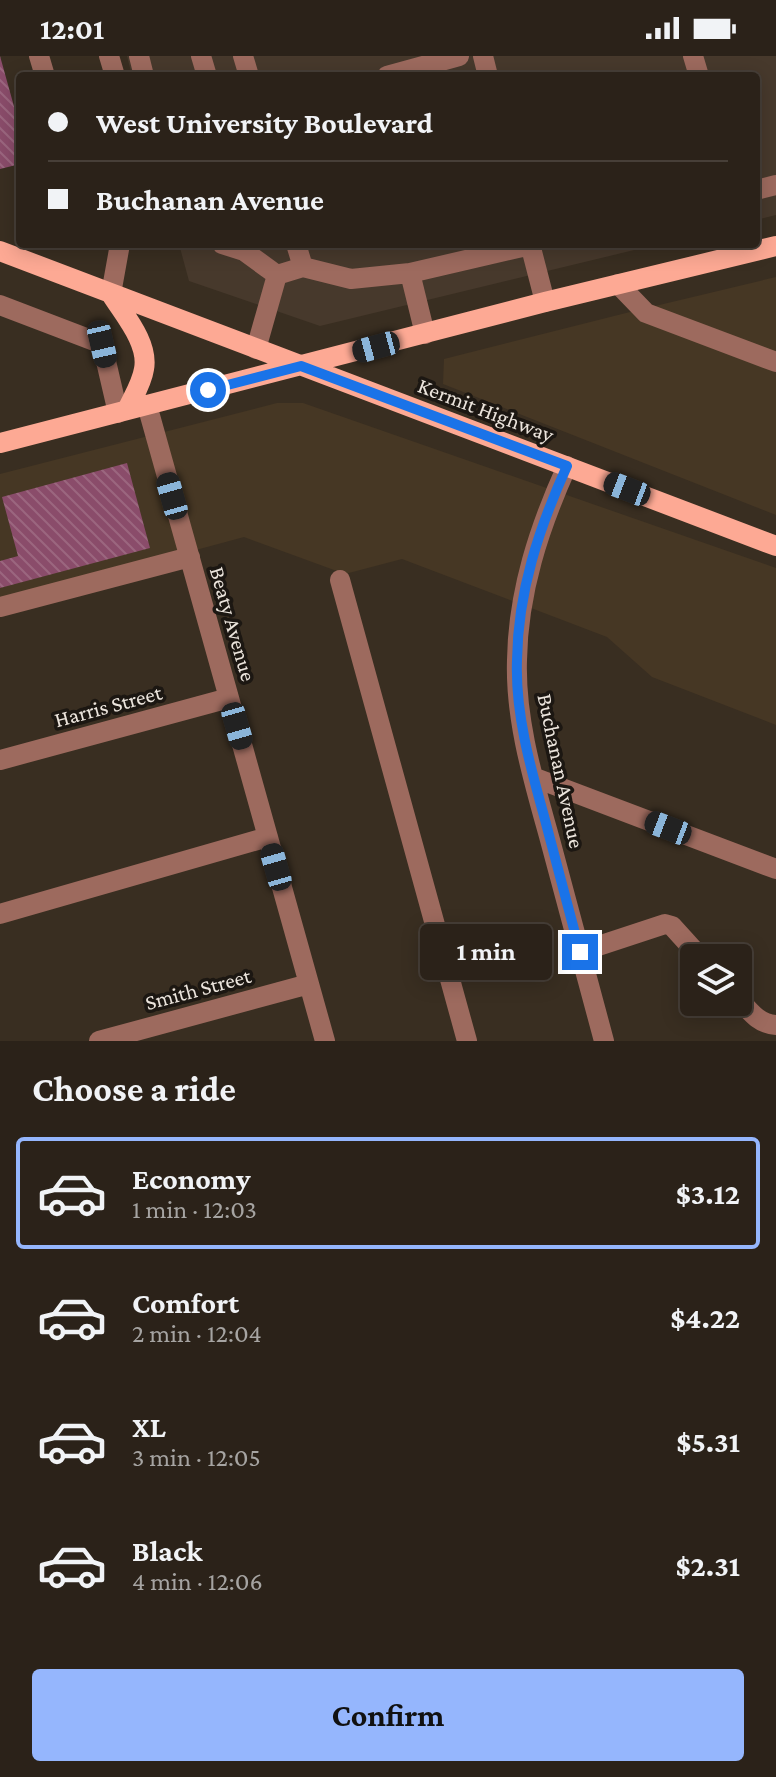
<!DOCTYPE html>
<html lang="en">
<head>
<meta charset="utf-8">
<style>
  body { margin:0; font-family:"Crimson Pro",serif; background:#332a22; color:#f1f3f6; height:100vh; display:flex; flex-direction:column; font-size:30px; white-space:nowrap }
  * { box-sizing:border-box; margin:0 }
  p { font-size:26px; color:#a6a4a2 }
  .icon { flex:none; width:44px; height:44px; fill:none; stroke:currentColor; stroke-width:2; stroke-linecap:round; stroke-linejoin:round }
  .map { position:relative; height:985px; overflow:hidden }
  .panel { display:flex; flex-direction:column; background:#2b2219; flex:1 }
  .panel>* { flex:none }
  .top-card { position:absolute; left:16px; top:16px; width:744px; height:176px; border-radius:8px; box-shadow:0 4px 20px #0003,0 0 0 2px #473f38; display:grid; align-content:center; height:176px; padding:0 32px; background:#2b2219 }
  .buttons { position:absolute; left:680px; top:888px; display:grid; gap:16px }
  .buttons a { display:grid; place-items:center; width:72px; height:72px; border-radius:8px; background:#2b2219; box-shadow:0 4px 20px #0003,0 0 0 2px #473f38; font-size:40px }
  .end { position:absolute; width:36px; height:36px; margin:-18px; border:10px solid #1a73e8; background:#fff; box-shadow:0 0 0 4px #fff }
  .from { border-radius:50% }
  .bubble { position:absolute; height:56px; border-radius:8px; background:#2b2219; box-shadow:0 4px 20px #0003,0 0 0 2px #473f38; font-size:26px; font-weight:700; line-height:56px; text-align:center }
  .car { position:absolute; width:24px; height:48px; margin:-24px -12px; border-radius:10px; box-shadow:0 0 6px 2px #0007; background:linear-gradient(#222 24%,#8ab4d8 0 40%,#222 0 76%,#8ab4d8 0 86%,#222 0) }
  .top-card b { display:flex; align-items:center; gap:28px; height:76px; font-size:30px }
  .top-card b+b { border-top:2px solid #473f38 }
  .top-card i { width:20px; height:20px; background:#f1f3f6 }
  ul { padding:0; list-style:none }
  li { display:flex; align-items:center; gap:24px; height:112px; margin:0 16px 12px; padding:0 16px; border:4px solid transparent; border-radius:8px }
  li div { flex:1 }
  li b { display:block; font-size:30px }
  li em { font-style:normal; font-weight:700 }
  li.selected { border-color:#95b6fd }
  li>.icon { width:72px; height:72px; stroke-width:1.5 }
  h2 { padding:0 32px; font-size:36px; line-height:96px }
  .primary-button { display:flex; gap:16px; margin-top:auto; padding:16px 32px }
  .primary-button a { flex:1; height:92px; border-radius:8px; background:#95b6fd; color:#111; font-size:32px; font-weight:700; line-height:92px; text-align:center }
  .status { display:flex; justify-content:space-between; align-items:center; height:56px; padding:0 40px; background:#2b2219; direction:ltr }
  .status svg { height:22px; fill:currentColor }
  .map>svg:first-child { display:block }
  .built { fill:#463724 }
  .industrial { fill:#47392c }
  .building { fill:url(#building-back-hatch) }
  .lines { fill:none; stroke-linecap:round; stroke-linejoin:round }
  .minor { stroke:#9d6a5e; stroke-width:20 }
  .major { stroke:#fda994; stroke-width:20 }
  .route { stroke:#1a73e8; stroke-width:10 }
  .labels { text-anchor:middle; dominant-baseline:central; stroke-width:7; stroke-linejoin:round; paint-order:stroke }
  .street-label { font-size:22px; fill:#ece5dd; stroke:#1c1712 }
</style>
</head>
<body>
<div class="status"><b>12:01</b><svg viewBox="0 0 49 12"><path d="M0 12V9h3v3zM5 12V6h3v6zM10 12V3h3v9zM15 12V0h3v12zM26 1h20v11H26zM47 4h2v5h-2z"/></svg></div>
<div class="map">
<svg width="776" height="985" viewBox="0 0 776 985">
  <defs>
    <pattern id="building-back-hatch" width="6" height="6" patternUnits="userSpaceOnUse" patternTransform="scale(2)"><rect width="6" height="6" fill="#8a4c6a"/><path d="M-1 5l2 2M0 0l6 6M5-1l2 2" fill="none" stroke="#9b667f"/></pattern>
  </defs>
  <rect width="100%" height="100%" fill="#392e21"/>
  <!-- built -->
  <path class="built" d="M776,221V459L443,328L444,303L630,256Z
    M277,347H303L776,512V669L652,621L607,581L402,503L345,518L244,481L0,547V418Z"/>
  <!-- industrial -->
  <path class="industrial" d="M127,0H776V159L756,164V20H132Z
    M179,188H659L320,270L189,225Z"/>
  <!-- building -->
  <path class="building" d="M0,0L20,72V108L0,113Z
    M127,407L150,492L0,532V505L18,500L2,441Z"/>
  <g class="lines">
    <!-- minor -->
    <path class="minor" d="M39,0L45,20
      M109,0L115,20
      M139,0L144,20
      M201,0L207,20
      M243,0L249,20
      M483,0L488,20
      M693,0L699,20
      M387,20L459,0
      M756,134L776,129
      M222,188L244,195L277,219L256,293
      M296,188L303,211
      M530,188L545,246
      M277,219L303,211L351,223L410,217
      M618,228L646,257L776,306
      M111,238L120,188
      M0,249L102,288L118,357
      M425,278L410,217L531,189
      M147,349L325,985
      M567,410C539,472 518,536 517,604C515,665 534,726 550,784C568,851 586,918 604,985
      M340,524L467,985
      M0,551L190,501
      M0,704L229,642
      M533,721L776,813
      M0,858L268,781
      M580,896L665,868L672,870L701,902
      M738,942C749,954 758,968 776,969
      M99,985L309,928"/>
    <!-- major -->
    <path class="major" d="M0,195L776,490
      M111,238C124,259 149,287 144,313C142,327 133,341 127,354
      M0,387L545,246L776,190"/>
  </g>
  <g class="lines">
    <!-- route -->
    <path class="route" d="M208,334L301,310L567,410C539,472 518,535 517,604C515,656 530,710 544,760C556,805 568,851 580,896"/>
  </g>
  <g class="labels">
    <!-- street labels -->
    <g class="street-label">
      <text transform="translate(486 354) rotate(21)">Kermit Highway</text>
      <text transform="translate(233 568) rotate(74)">Beaty Avenue</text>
      <text transform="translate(108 650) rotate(-15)">Harris Street</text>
      <text transform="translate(561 715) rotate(78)">Buchanan Avenue</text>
      <text transform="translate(198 933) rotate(-15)">Smith Street</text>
    </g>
  </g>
</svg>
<div class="buttons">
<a><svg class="icon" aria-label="layers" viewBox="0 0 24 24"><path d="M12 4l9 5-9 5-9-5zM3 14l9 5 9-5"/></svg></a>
</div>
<i class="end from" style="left:208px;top:334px"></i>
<i class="end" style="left:580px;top:896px"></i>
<div class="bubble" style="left:420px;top:868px;width:132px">1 min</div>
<i class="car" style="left:102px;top:288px;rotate:167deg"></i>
<i class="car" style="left:376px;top:291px;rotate:255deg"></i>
<i class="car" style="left:627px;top:433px;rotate:291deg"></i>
<i class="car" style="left:172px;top:440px;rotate:344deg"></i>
<i class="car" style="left:237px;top:670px;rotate:164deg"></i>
<i class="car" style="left:668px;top:772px;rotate:291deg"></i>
<i class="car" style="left:276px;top:811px;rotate:344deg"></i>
<div class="top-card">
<b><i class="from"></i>West University Boulevard</b>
<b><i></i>Buchanan Avenue</b>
</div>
</div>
<section class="panel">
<h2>Choose a ride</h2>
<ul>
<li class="selected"><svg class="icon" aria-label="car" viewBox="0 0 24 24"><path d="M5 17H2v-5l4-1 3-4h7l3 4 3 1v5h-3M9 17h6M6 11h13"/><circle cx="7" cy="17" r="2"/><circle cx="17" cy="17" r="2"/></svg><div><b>Economy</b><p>1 min · 12:03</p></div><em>$3.12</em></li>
<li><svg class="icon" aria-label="car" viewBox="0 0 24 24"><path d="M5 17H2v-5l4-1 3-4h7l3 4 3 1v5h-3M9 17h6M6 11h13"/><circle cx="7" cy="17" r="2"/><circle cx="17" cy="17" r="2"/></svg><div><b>Comfort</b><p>2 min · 12:04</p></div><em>$4.22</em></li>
<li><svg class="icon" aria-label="car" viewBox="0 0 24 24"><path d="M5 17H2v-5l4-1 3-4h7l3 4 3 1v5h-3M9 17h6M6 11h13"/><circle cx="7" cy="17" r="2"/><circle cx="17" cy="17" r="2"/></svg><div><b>XL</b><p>3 min · 12:05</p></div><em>$5.31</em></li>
<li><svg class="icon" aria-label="car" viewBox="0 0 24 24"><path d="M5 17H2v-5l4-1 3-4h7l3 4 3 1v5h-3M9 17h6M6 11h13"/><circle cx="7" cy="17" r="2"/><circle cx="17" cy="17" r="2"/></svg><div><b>Black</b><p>4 min · 12:06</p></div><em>$2.31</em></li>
</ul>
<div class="primary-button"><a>Confirm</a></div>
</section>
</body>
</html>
